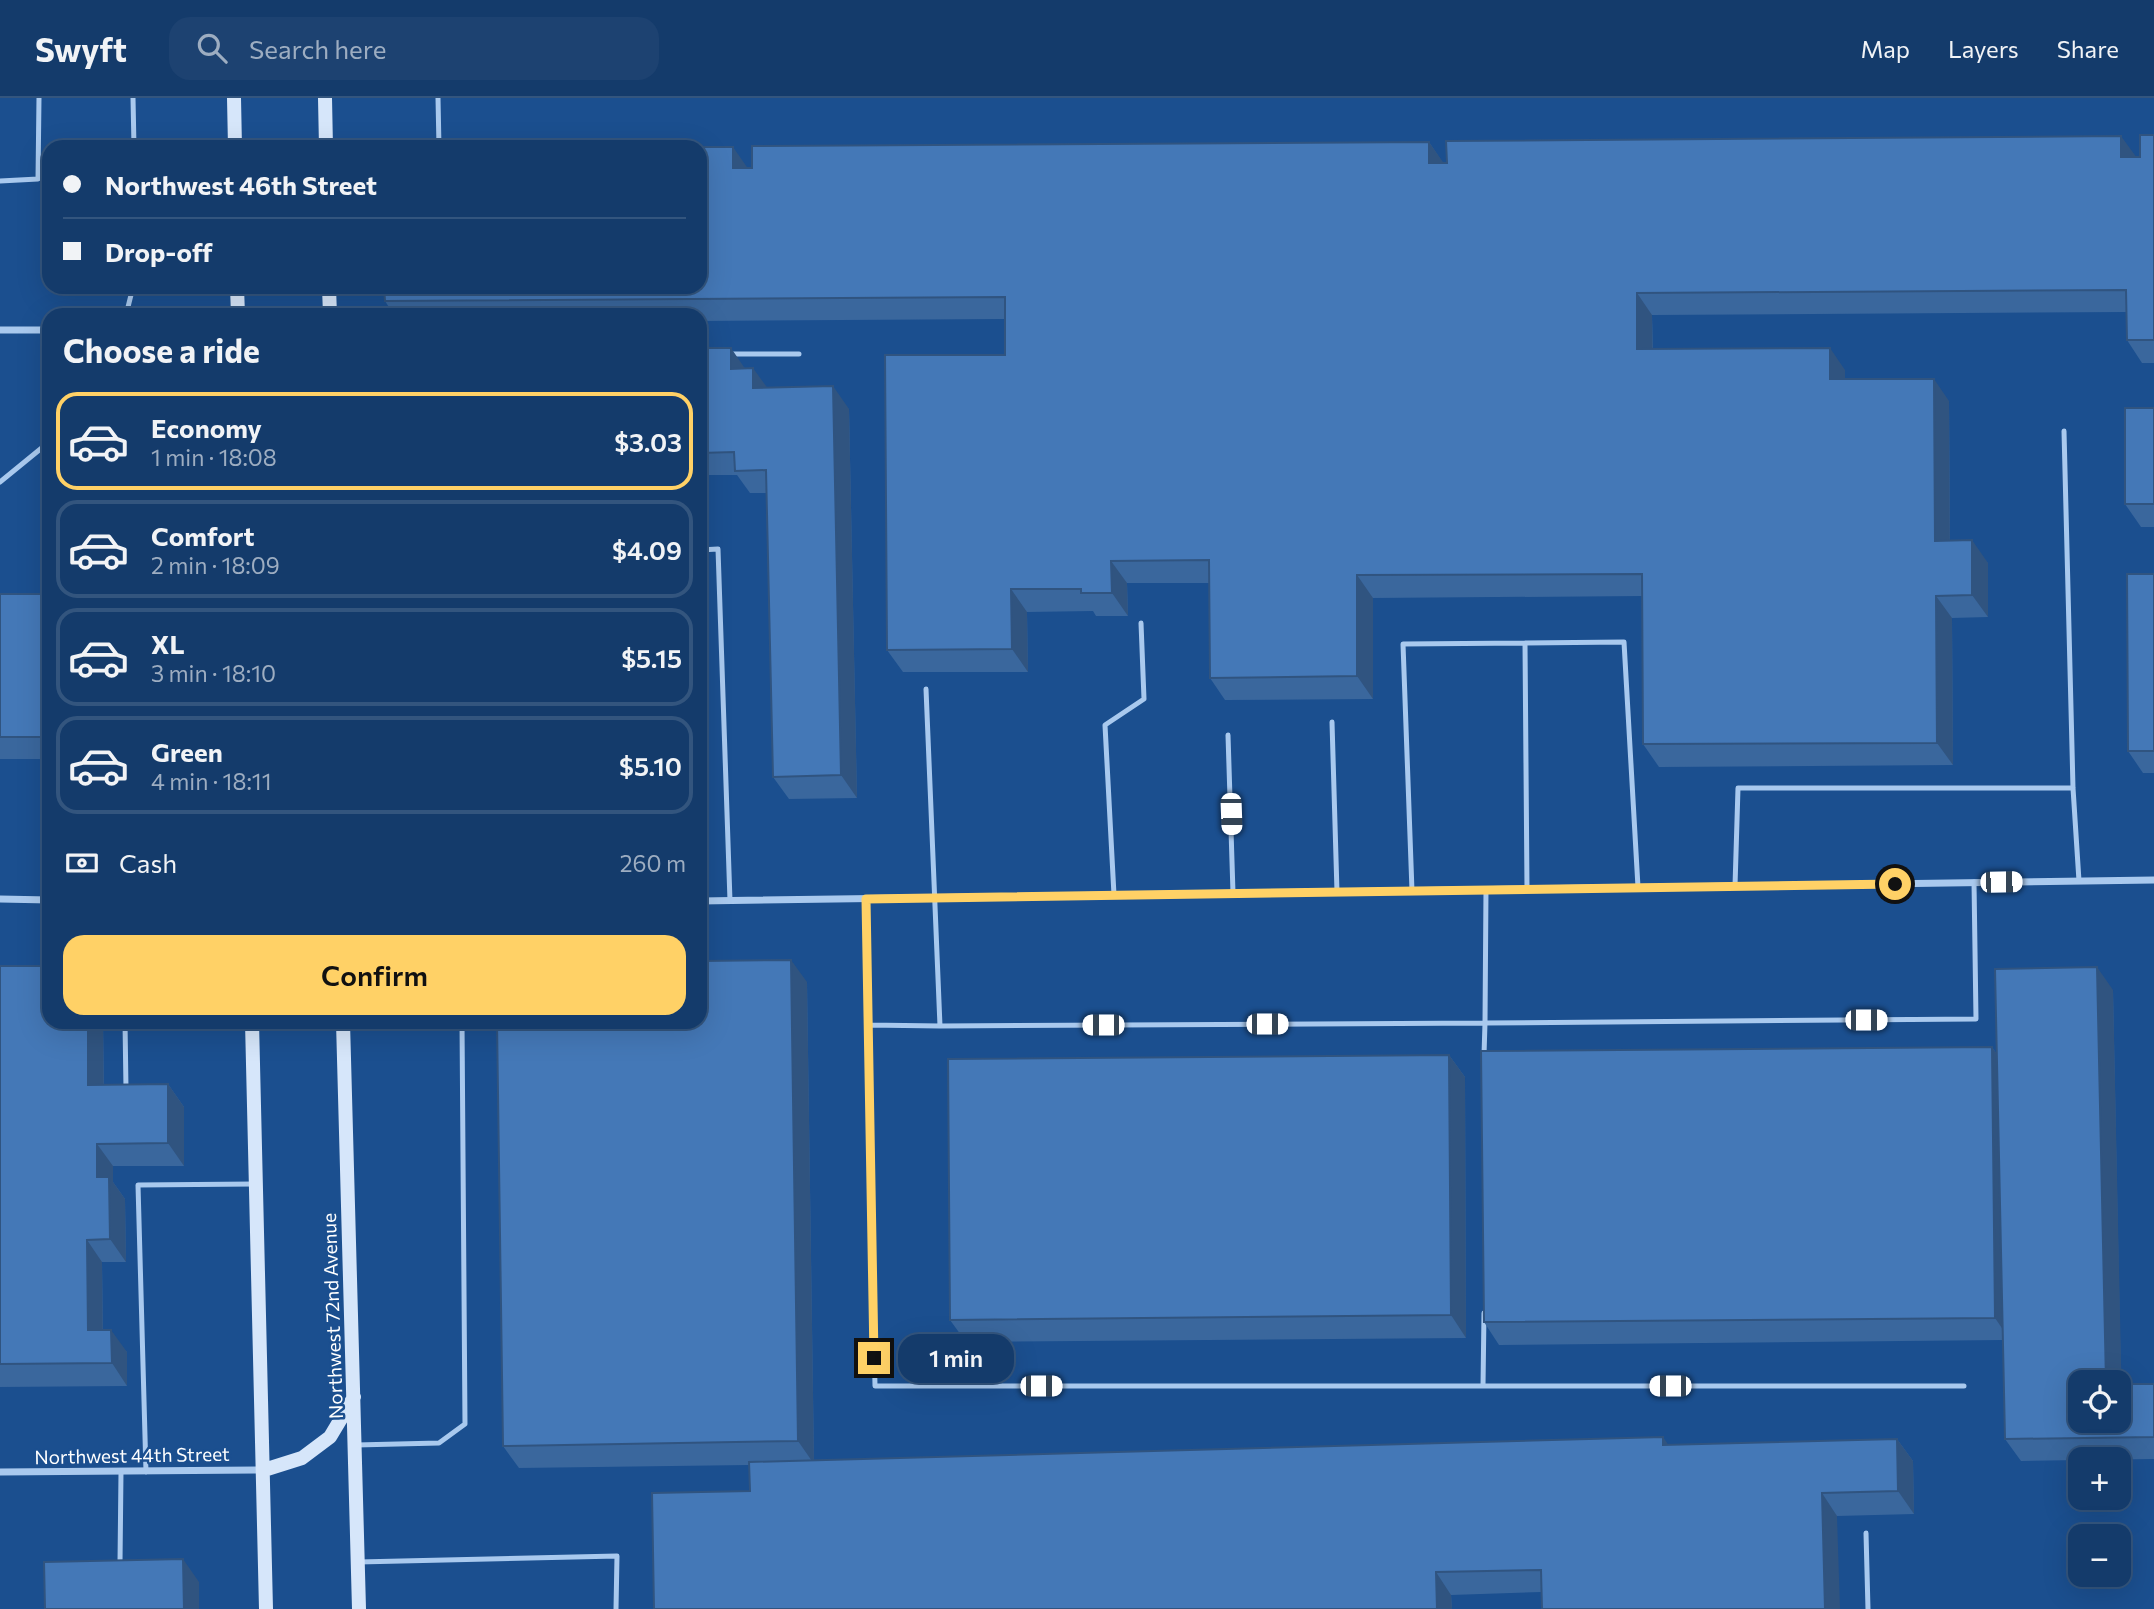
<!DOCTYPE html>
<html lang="en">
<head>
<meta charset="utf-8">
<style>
  body { margin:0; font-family:Commissioner,sans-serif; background:#1d4271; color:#f1f3f6; height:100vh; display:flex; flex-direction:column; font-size:26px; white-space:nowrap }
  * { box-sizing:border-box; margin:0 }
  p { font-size:23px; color:#9dadc1 }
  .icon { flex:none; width:38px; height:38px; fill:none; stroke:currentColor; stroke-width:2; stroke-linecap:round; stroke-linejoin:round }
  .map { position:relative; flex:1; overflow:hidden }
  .sheet { position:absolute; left:42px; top:210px; width:665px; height:721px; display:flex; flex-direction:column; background:#143b6b; border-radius:21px; box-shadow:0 7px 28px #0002,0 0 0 2px #33557e }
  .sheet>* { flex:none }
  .guide { position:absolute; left:42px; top:42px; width:665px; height:154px; border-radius:21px; box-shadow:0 7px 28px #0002,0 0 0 2px #33557e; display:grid; align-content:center; height:154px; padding:0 21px; background:#143b6b }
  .fabs { position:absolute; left:2068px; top:1272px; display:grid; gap:14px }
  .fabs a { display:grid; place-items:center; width:63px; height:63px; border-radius:14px; background:#143b6b; box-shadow:0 7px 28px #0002,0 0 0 2px #33557e; font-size:35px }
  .end { position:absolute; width:32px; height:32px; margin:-16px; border:9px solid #ffd166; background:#111; box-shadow:0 0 0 4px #111 }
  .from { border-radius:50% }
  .bubble { position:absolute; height:49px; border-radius:21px; background:#143b6b; box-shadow:0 7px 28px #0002,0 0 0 2px #33557e; font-size:23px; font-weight:600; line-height:49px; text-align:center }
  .car { position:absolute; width:21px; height:42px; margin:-21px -10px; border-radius:9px; box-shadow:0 0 5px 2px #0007; background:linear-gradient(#fff 24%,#345 0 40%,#fff 0 76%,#345 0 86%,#fff 0) }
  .guide b { display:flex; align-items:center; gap:24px; height:66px; font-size:26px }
  .guide b+b { border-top:2px solid #33557e }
  .guide i { width:18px; height:18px; background:#f1f3f6 }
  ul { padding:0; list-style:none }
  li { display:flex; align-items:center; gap:21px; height:98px; margin:0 14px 10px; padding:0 7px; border:4px solid #33557e; border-radius:21px }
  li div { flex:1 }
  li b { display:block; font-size:26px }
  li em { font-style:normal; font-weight:600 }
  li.active { border-color:#ffd166 }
  li>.icon { width:63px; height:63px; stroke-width:1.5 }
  h2 { padding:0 21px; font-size:32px; line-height:84px }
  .pay { display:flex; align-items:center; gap:18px; height:77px; padding:0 21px; font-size:26px }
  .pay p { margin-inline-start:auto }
  .cta { display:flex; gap:14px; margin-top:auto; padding:14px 21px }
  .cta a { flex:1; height:80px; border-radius:21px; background:#ffd166; color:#111; font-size:28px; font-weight:600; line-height:80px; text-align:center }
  header { display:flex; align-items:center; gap:42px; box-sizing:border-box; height:98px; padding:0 35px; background:#143b6b; border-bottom:2px solid #33557e }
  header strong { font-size:33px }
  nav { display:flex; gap:38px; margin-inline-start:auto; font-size:24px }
  .search { width:490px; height:63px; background:#1d4271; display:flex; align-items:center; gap:18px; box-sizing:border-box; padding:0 24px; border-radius:21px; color:#9dadc1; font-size:26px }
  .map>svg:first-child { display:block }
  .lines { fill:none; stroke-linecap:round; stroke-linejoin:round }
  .lane { stroke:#a9c9ee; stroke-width:5 }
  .street { stroke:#a9c9ee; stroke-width:7 }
  .secondary { stroke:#d6e6fa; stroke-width:14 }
  .wall { fill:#3a679d }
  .shaded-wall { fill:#305480 }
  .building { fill:#4478b7; stroke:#305480; stroke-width:2 }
  .route { stroke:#ffd166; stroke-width:9 }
  .labels { text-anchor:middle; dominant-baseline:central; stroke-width:5; stroke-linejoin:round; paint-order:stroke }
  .street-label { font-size:19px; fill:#fff; stroke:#1b4f8f }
</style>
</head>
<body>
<header>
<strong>Swyft</strong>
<div class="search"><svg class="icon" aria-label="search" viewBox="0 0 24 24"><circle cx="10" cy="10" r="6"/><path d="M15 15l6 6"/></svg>Search here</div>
<nav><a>Map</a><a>Layers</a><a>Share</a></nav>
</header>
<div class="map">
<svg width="2154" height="1511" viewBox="0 0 2154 1511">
  <rect width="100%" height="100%" fill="#1b4f8f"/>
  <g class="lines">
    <!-- lane -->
    <path class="lane" d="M133,0L134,49
      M438,0L439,49
      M0,83L38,81L39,0
      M126,217L133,189
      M731,256H799
      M2064,333L2073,690L2079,783
      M0,384L49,344
      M700,452L718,451L730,803
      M1525,545L1624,544L1638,789
      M926,591L940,928L1485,925L1484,957
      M1332,624L1337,794
      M1228,637L1233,795
      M1735,788L1738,690H2073
      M1486,791L1485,925L1976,921L1974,784
      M1412,793L1403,546L1525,545L1527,791
      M1114,797L1105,627L1144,601L1141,525
      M866,801L868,927L940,928
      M125,924L126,991
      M868,927L875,1288H1964
      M1483,1288L1484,1215
      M356,1347L439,1345L465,1326L462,924
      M146,1374L138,1087L254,1086
      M1866,1435L1868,1511
      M358,1464L617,1458L616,1511
      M120,1465L121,1374"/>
    <!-- street -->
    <path class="street" d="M0,232H49
      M0,801L49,802
      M700,803L2154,782
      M0,1374L264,1372"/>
    <!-- secondary -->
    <path class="secondary" d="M234,0L235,49
      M325,0L326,49
      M237,189L238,217
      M329,189L330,217
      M252,924L266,1511
      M343,924L359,1511
      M264,1372L302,1360L330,1339L354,1299"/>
  </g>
  <!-- wall -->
  <path class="wall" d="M2154,37V265H2142L2127,242L2126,214L1652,217L1653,251L1845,272V281L1949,303L1950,442L1988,465V519L1952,520L1953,667L1659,669L1643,646V498L1373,500V601L1225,602L1210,580L1209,485H1127L1128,518H1096L1093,513L1027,514L1028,574H903L887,552L1005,257V221L700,223V217H394L385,203L747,70L1429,44L1443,65L2140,59Z
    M700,250L745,270L767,290L849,311L857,700L789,701L773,679L766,395H750L737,377H700Z
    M2154,310V429H2141L2125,406Z
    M2154,476V675H2143L2128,653Z
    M0,496H49V661H0Z
    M0,868L49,924H103L104,987L168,986L184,1009V1068H113V1084L125,1101L126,1164H102L103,1232L127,1254V1288L0,1289Z
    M807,884L814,1362L1669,1347L1897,1341L1913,1363L1914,1416L1837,1418L1541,1494L1451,1497L1452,1511H654L750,1393L749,1367L519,1370L503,1348Z
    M2113,892L2121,1286H2154V1361L2081,1362L2021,1363L2005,1341L2003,1242L1499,1247L1484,1224L1992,949L1996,955Z
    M1449,957L1465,979L1466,1240L966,1244L950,1222Z"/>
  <!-- shaded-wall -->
  <path class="shaded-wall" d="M2121,38L2137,60L2121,59Z
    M1429,44L1445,67L1429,65Z
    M733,49L749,72L733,70Z
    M1637,195L1652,217L1653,273L1637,251Z
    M731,250L746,272L731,271Z
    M1830,250L1845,272V304L1830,281Z
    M753,270L769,292L753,290Z
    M1934,281L1949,303L1950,465L1935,443Z
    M833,288L849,311L857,700L841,677Z
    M1972,442L1988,465V519L1972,497Z
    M1111,463L1127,485L1128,518L1112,495Z
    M1357,477L1373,500V601L1357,578Z
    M1011,491L1027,514L1028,574L1012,551Z
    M1936,498L1952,520L1953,667L1937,645Z
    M791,862L807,884L814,1366L798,1343Z
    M2097,869L2113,892L2122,1309L2119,1306V1284H2106Z
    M88,924H103L104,1010L88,987Z
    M1992,949L2008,972L2010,1242L1995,1220Z
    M1449,957L1465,979L1466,1240L1451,1217Z
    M168,986L184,1009V1068L168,1045Z
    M97,1046L113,1068V1084L125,1101L126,1164L110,1141L97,1079Z
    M87,1142L102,1164L103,1254L88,1232Z
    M111,1232L127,1254V1288L112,1265Z
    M1663,1339L1679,1362L1663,1347Z
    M1897,1341L1913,1363L1914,1416L1898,1393Z
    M1822,1395L1837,1418L1840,1511H1825Z
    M183,1461L199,1484V1511H184Z
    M1436,1474L1451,1497L1452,1511H1437Z"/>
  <!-- building -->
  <path class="building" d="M2140,37H2154V242H2127L2126,192L1637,195V251L1830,250V281H1934L1935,443L1972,442V497L1936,498L1937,645L1643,646L1642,476L1357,477V578L1210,580L1209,462L1111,463L1112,495H1081V491H1011L1012,551L887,552L885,257H1005V199L385,203L384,189H700V49H733V70H752V48L1429,44V65H1447L1446,43L2121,38V59H2140Z
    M700,250H731V271L753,270V290L833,288L841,677L773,679L766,372L735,373L734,354L700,355Z
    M2125,310H2154V406H2125Z
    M2127,476H2154V653H2128Z
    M0,496H49V639H0Z
    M791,862L798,1343L503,1348L497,924H700V863Z
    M0,868H49V924H88V987L168,986V1045L97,1046V1079H109L110,1141L87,1142L88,1232H111L112,1265L0,1266Z
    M2097,869L2106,1284H2081V1323H2119V1286H2154V1339L2005,1341L1995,871Z
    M1992,949L1995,1220L1484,1224L1481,953Z
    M1449,957L1451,1217L950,1222L948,961Z
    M1663,1339V1347L1897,1341L1898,1393L1822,1395L1825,1511H1542L1541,1472L1436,1474L1437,1511H654L652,1395L750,1393L749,1364Z
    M183,1461L184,1511H45L44,1464Z"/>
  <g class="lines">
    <!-- route -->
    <path class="route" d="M874,1260L866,801L1895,786"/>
  </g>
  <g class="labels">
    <!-- street labels -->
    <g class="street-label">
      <text transform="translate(332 1218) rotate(-92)">Northwest 72nd Avenue</text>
      <text transform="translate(132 1357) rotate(-1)">Northwest 44th Street</text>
    </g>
  </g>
</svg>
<div class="fabs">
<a><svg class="icon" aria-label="locate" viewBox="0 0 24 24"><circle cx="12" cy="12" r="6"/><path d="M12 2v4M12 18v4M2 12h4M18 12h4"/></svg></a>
<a>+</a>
<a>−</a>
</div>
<i class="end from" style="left:1895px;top:786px"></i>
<i class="end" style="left:874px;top:1260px"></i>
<div class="bubble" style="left:898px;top:1236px;width:116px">1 min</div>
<i class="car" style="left:1231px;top:716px;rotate:178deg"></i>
<i class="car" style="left:2001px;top:784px;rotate:89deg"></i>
<i class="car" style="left:1866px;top:922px;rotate:90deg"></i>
<i class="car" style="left:1267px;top:926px;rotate:90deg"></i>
<i class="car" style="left:1103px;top:927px;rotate:270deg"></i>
<i class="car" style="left:1041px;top:1288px;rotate:90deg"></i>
<i class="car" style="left:1670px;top:1288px;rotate:270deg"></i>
<div class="guide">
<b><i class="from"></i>Northwest 46th Street</b>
<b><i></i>Drop-off</b>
</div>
<section class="sheet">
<h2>Choose a ride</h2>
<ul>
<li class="active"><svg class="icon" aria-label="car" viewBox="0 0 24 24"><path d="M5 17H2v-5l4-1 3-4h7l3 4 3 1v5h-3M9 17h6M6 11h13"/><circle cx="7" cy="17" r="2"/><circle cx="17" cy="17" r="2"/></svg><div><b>Economy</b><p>1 min · 18:08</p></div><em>$3.03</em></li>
<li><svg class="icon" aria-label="car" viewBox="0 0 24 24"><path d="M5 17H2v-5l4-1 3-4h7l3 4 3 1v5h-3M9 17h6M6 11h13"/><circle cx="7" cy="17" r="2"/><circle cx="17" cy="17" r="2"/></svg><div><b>Comfort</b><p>2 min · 18:09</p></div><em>$4.09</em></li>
<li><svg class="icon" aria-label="car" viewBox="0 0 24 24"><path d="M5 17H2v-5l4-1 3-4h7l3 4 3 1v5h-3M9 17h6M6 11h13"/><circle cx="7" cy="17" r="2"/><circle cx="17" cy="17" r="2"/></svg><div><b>XL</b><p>3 min · 18:10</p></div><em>$5.15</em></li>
<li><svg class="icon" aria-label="car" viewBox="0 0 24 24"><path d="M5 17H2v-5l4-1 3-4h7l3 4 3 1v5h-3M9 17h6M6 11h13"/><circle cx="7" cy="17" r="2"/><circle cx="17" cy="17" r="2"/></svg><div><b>Green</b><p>4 min · 18:11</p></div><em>$5.10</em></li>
</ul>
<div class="pay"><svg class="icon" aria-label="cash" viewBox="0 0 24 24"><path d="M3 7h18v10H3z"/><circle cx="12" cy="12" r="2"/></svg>Cash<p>260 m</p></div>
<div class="cta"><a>Confirm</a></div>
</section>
</div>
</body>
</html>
